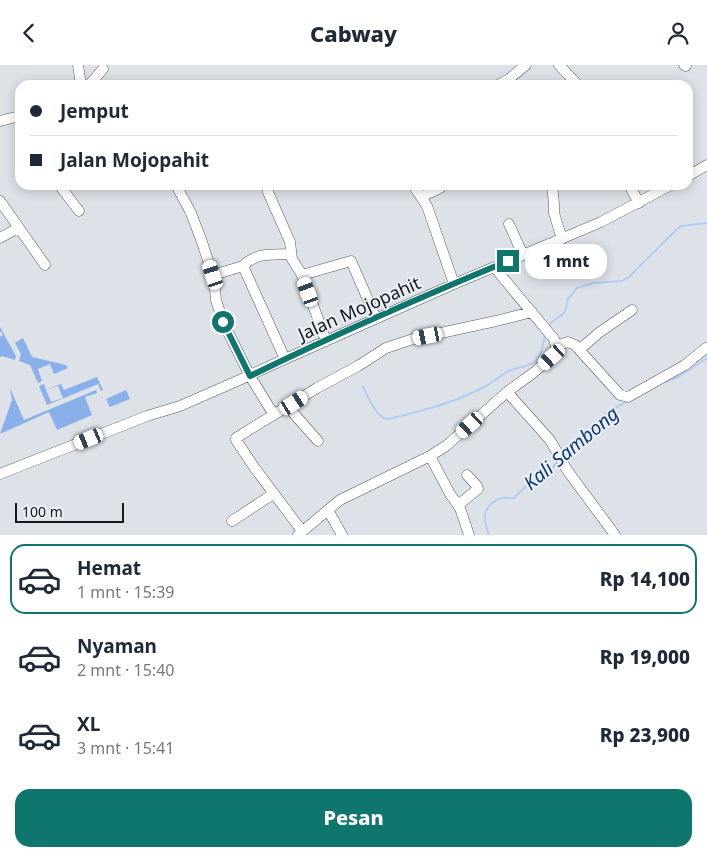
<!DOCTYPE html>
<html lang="id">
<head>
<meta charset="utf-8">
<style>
  body { margin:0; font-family:"Noto Sans",sans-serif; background:#f6f6f7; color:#1f2937; height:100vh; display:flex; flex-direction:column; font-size:19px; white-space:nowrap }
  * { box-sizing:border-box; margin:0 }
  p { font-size:16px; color:#747a83 }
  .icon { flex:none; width:28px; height:28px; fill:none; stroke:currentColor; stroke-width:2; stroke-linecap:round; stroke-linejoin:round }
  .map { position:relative; height:470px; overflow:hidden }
  .details { display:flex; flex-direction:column; background:#fff; flex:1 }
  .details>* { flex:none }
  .banner { position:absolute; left:15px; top:15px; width:678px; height:110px; border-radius:15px; box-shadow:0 2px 12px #0003; display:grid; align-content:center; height:110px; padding:0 15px; background:#fff }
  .scale { position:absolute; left:15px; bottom:12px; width:109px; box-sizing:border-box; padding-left:5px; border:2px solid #17181b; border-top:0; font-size:14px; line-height:18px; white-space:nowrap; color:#17181b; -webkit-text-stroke:4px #eaeff6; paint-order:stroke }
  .end { position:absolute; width:22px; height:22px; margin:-11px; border:6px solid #0f766e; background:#fff; box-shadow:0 0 0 2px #fff }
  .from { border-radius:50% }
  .bubble { position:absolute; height:35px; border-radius:15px; background:#fff; box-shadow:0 2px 12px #0003; font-size:16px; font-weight:800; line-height:35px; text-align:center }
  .car { position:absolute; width:15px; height:30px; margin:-15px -8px; border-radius:6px; box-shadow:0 0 4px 1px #0007; background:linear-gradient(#fff 24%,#345 0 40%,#fff 0 76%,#345 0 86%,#fff 0) }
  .banner b { display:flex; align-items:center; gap:18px; height:48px; font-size:19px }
  .banner b+b { border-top:1px solid #e0e1e3 }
  .banner i { width:12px; height:12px; background:#1f2937 }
  ul { padding:9px 0 0; list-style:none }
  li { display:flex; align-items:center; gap:15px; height:70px; margin:0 10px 8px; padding:0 5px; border:2px solid transparent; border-radius:15px }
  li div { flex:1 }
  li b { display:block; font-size:19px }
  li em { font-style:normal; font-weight:800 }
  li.active { border-color:#0f766e }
  li>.icon { width:45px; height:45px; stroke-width:1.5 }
  .cta { display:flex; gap:10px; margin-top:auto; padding:10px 15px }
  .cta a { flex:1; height:58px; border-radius:15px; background:#0f766e; color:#fff; font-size:20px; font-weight:800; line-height:58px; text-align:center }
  header { display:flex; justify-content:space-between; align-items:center; height:65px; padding:0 15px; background:#fff; font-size:22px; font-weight:800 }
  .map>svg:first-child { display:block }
  .green { fill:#89b0ea; fill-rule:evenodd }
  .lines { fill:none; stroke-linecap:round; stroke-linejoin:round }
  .stream { stroke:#b2ccf3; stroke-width:2 }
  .minor-casing { stroke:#575b61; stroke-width:11 }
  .minor { stroke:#fff; stroke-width:10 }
  .route { stroke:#0f766e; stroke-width:6 }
  .labels { text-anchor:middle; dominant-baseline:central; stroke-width:4; stroke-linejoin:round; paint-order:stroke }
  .street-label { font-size:18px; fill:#17181b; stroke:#eaeff6 }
  .water-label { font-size:19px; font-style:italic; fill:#0f376f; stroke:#eaeff6 }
</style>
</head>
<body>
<header><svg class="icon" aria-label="back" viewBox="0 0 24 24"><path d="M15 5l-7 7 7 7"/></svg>Cabway<svg class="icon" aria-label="person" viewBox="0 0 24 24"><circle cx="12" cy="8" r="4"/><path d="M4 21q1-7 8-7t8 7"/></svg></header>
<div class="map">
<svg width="707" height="470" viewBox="0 0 707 470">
  <rect width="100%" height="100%" fill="#dde2e8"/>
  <!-- green -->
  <path class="green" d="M0,262L16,291L15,295L2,291L0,292V272L3,270L0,266Z
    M23,273L32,292L66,300L68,303L54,309L50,299L38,304L42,316L38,318L30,300L19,296L21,289L15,278Z
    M97,312L103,325L101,326L98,319L47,340L39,321L44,319L46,325L61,319L64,325ZM58,321L63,333L51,337L46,325Z
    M10,323L24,355L96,325L97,328L85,332L92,350L57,365L49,347L0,369L12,335Z
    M126,325L130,334L110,342L106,334Z"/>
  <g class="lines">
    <!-- stream -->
    <path class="stream" d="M549,261L552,257L564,248L566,243L568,234L577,223L583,221L594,218L622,216L629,212L675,166L681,161L707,158
      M666,317L678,312L707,293
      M363,322C369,334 374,347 385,354C396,353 406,350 416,347C440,341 466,332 488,320C495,316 500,310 507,307C516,302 528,302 536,296C542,290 543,278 545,270
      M564,391L609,346L628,336
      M489,470C485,459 481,448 491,439C495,437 497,433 502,433C506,432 510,434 514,433L528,419L547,408L559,396"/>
    <defs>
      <path id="minor" d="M78,0L81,20
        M559,0L578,20
        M684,0L686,1
        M89,20L103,4
        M498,20L509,14L526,0
        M0,56L20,51
        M688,111L707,100
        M176,120L191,148L202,177L214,214L216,235L223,257L250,311L274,350
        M267,120L268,127L290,177L292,194L302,210L326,276
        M413,120L427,141L454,219
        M552,120L554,139V148L562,174
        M629,120L639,138
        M60,121L79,146
        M421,132L440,123L441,120
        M0,136L45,200
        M509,159L523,190
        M0,173L18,163
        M243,201C256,187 273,190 291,189
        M213,210L243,201L285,294
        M302,210L351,196L376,253
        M556,281L568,277L575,280L620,330L628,332L685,300L706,283
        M580,284L600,267L632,245
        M507,327L550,375L567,405L615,470
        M288,342L318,376
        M430,391L450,429L460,443L469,470
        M0,409L147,351L180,341L235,317L285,294L454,219L601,157L671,120
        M458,440L478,424L477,421L467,410
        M328,445L342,470
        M232,456L273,429
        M302,466L254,402L236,375V373L317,323L358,301L386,283L413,274L496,256L532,247
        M298,470L340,435L430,391L446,381L507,327L533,308L552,292L555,287L556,281L554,274L494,202"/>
    </defs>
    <!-- minor casing -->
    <use href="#minor" class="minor-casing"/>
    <!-- minor -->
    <use href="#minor" class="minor"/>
  </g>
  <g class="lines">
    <!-- route -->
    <path class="route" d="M223,257L250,311C334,270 421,232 508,196"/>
  </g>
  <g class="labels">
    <!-- street labels -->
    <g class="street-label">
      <text transform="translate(359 243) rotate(-24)">Jalan Mojopahit</text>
    </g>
    <!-- water labels -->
    <g class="water-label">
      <text transform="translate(571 383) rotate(-40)">Kali Sambong</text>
    </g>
  </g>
</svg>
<div class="scale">100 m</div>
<i class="end from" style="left:223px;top:257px"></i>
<i class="end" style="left:508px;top:196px"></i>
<div class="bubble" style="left:525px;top:179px;width:82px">1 mnt</div>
<i class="car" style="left:213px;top:210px;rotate:342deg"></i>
<i class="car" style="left:308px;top:227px;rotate:340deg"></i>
<i class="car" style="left:428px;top:271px;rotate:259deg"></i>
<i class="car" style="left:552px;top:292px;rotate:228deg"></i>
<i class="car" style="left:294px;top:338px;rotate:57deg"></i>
<i class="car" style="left:470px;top:360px;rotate:228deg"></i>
<i class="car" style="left:89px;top:374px;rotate:248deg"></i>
<div class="banner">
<b><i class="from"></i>Jemput</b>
<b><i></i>Jalan Mojopahit</b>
</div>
</div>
<section class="details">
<ul>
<li class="active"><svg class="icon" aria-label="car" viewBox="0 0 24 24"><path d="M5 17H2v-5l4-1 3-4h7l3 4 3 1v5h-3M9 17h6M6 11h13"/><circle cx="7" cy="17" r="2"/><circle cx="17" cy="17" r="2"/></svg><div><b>Hemat</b><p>1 mnt · 15:39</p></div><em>Rp 14,100</em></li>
<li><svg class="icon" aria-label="car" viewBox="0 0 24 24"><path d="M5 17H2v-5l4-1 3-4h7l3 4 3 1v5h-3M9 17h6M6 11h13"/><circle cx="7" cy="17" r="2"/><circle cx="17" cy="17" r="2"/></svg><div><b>Nyaman</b><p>2 mnt · 15:40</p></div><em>Rp 19,000</em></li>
<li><svg class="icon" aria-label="car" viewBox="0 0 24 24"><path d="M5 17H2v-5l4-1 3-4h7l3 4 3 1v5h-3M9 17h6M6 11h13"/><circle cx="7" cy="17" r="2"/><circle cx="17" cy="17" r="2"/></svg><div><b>XL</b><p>3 mnt · 15:41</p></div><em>Rp 23,900</em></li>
</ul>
<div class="cta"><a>Pesan</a></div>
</section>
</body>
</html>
